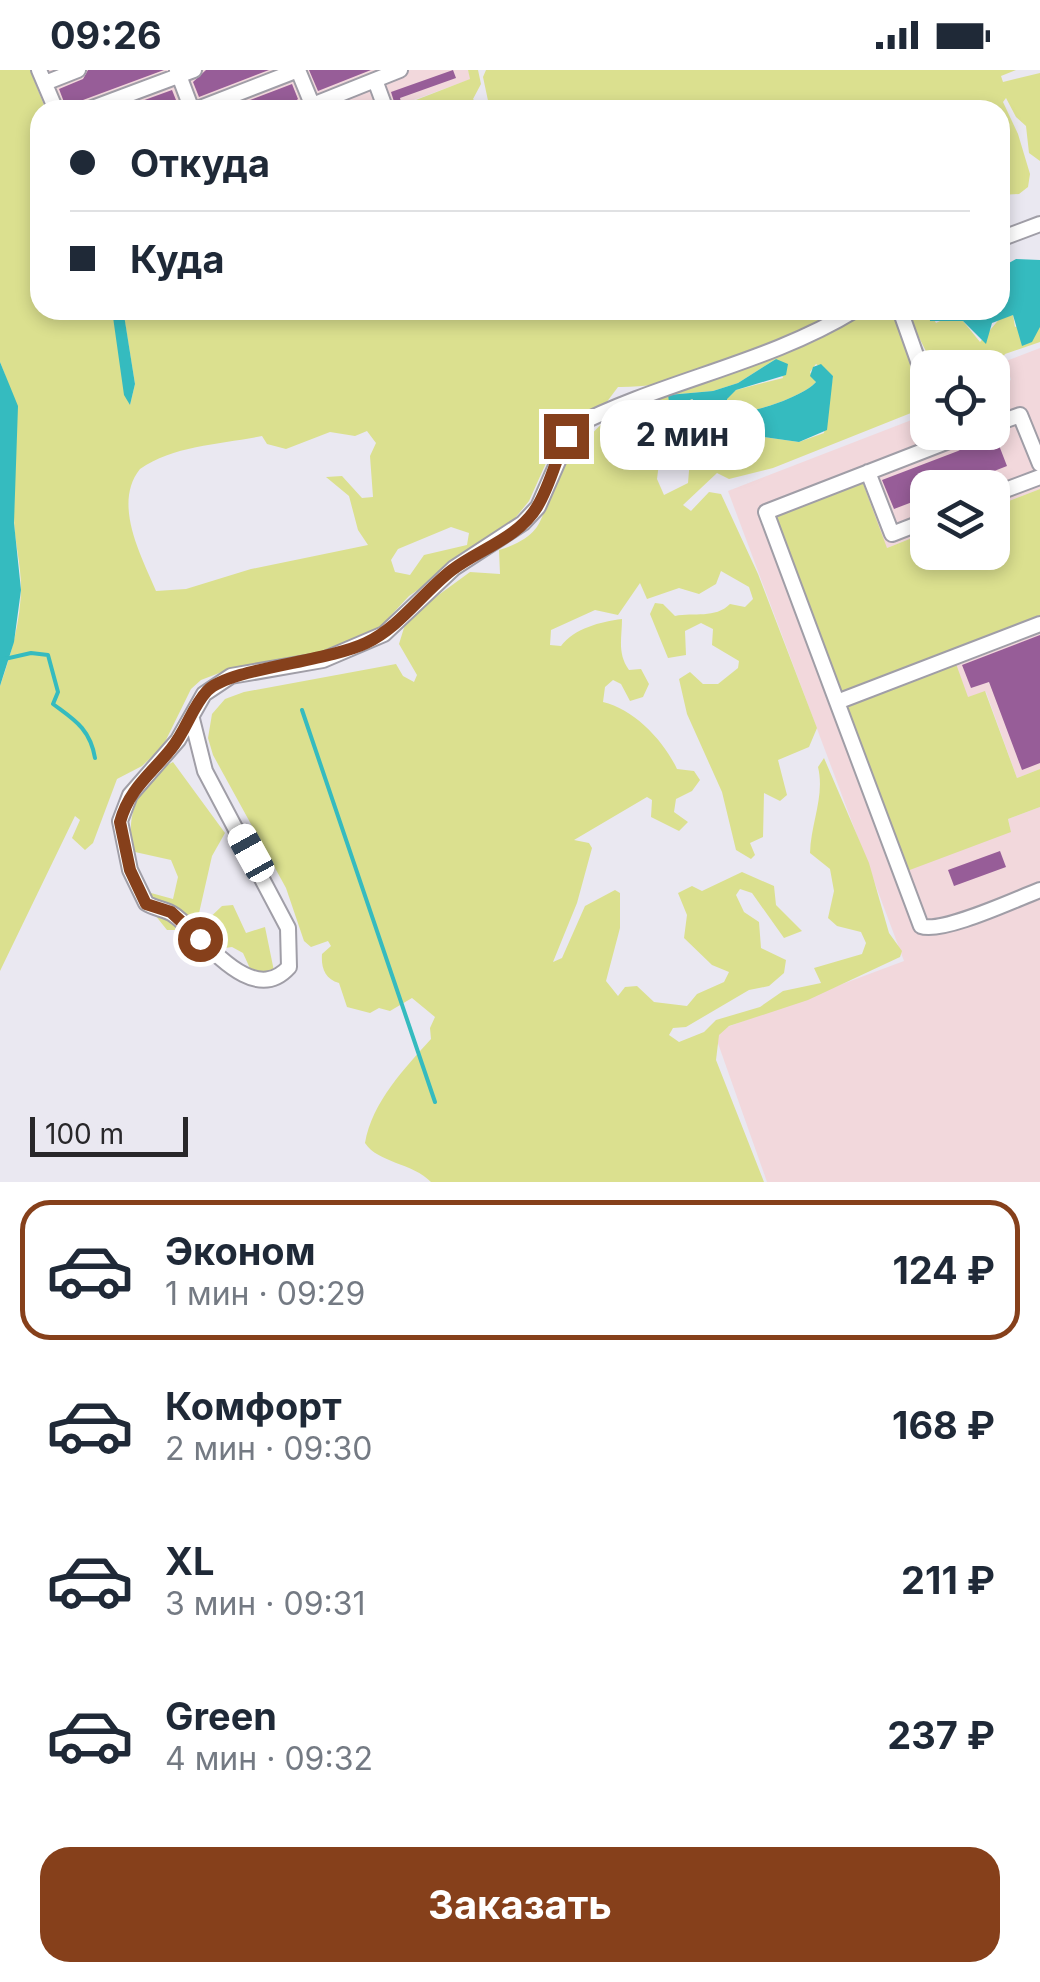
<!DOCTYPE html>
<html lang="ru">
<head>
<meta charset="utf-8">
<style>
  body { margin:0; font-family:Inter,sans-serif; background:#f2f2f3; color:#1f2937; height:100vh; display:flex; flex-direction:column; font-size:38px; white-space:nowrap }
  * { box-sizing:border-box; margin:0 }
  p { font-size:32px; color:#747a83 }
  .icon { flex:none; width:55px; height:55px; fill:none; stroke:currentColor; stroke-width:2; stroke-linecap:round; stroke-linejoin:round }
  .map { position:relative; height:1112px; overflow:hidden }
  .drawer { display:flex; flex-direction:column; background:#fff; flex:1 }
  .drawer>* { flex:none }
  .hud { position:absolute; left:30px; top:30px; width:980px; height:220px; border-radius:30px; box-shadow:0 5px 15px #0003; display:grid; align-content:center; height:220px; padding:0 40px; background:#fff }
  .tools { position:absolute; left:910px; top:280px; display:grid; gap:20px }
  .tools a { display:grid; place-items:center; width:100px; height:100px; border-radius:20px; background:#fff; box-shadow:0 5px 15px #0003; font-size:50px }
  .scale { position:absolute; left:30px; bottom:25px; width:158px; box-sizing:border-box; padding-left:10px; border:5px solid #28272a; border-top:0; font-size:28px; line-height:35px; white-space:nowrap; color:#28272a; -webkit-text-stroke:8px #eae8f1; paint-order:stroke }
  .end { position:absolute; width:45px; height:45px; margin:-22px; border:12px solid #86401b; background:#fff; box-shadow:0 0 0 5px #fff }
  .from { border-radius:50% }
  .bubble { position:absolute; height:70px; border-radius:30px; background:#fff; box-shadow:0 5px 15px #0003; font-size:32px; font-weight:700; line-height:70px; text-align:center }
  .car { position:absolute; width:30px; height:60px; margin:-30px -15px; border-radius:12px; box-shadow:0 0 8px 2px #0007; background:linear-gradient(#fff 24%,#345 0 40%,#fff 0 76%,#345 0 86%,#fff 0) }
  .hud b { display:flex; align-items:center; gap:35px; height:95px; font-size:38px }
  .hud b+b { border-top:2px solid #e0e1e3 }
  .hud i { width:25px; height:25px; background:#1f2937 }
  ul { padding:18px 0 0; list-style:none }
  li { display:flex; align-items:center; gap:30px; height:140px; margin:0 20px 15px; padding:0 20px; border:5px solid transparent; border-radius:30px }
  li div { flex:1 }
  li b { display:block; font-size:38px }
  li em { font-style:normal; font-weight:700 }
  li.current { border-color:#86401b }
  li>.icon { width:90px; height:90px; stroke-width:1.5 }
  .primary-button { display:flex; gap:20px; margin-top:auto; padding:20px 40px }
  .primary-button a { flex:1; height:115px; border-radius:30px; background:#86401b; color:#fff; font-size:40px; font-weight:700; line-height:115px; text-align:center }
  .status { display:flex; justify-content:space-between; align-items:center; height:70px; padding:0 50px; background:#fff; direction:ltr }
  .status svg { height:28px; fill:currentColor }
  .map>svg:first-child { display:block }
  .industrial { fill:#f2d8dc }
  .green { fill:#dbe08f; fill-rule:evenodd }
  .water { fill:#35bbbf }
  .lines { fill:none; stroke-linecap:round; stroke-linejoin:round }
  .stream { stroke:#35bbbf; stroke-width:4 }
  .building { fill:#975d98 }
  .minor-casing { stroke:#a09ea7; stroke-width:18 }
  .minor { stroke:#fff; stroke-width:14 }
  .route { stroke:#86401b; stroke-width:12 }
</style>
</head>
<body>
<div class="status"><b>09:26</b><svg viewBox="0 0 49 12"><path d="M0 12V9h3v3zM5 12V6h3v6zM10 12V3h3v9zM15 12V0h3v12zM26 1h20v11H26zM47 4h2v5h-2z"/></svg></div>
<div class="map">
<svg width="1040" height="1112" viewBox="0 0 1040 1112">
  <rect width="100%" height="100%" fill="#eae8f1"/>
  <!-- industrial -->
  <path class="industrial" d="M30,0H468L471,9L403,34L401,40H46Z
    M1040,278V419L993,437L992,418H928L927,462L887,478L771,444L1040,550V699L1017,708L986,622L968,628L1011,762L1008,749L1040,737V1112H767L714,962L904,891L728,421L927,344L928,362H992L993,318L1011,310L1006,291Z"/>
  <!-- green -->
  <path class="green" d="M0,0H30L46,40H40V240H112L130,335L135,314L123,240H843C776,276 696,318 618,317L606,333L564,353L529,431L507,458L409,526L381,556L363,566L322,583L227,600L201,610L191,619L163,676L142,696L117,709L93,773L85,780L72,768L80,750L75,746L0,901V616C11,585 21,550 21,517C21,493 14,470 14,447C14,394 22,342 0,292ZM367,361L376,373L370,386L373,427L362,428L342,406L326,407L349,426L358,460L368,475L251,499L186,519L156,521C142,487 112,434 140,399C174,375 223,374 262,366L267,374L286,379L330,362L355,366ZM451,457L469,463L467,475L424,485L410,505L395,502L391,490L398,479Z
    M468,0H478L481,14L473,29L482,40H401L403,35L470,9Z
    M486,0H1016L1001,6L1003,12L1040,3V91L1029,83L1026,56L1016,47L1006,28L1003,32L1018,64L1030,104L1028,117L1019,124L1000,125V40H490L483,7Z
    M865,240H896L927,327L921,339L773,398L729,409L717,403L683,435L691,441L709,422L721,424L758,504L817,658L809,677L778,690L787,725L780,731L764,723L763,767L750,773L755,785L751,789L736,780L722,722L687,644L679,609L690,602L703,614H718L738,598L739,591L712,575L713,559L701,553L685,561L686,585L668,588L650,544L655,533L663,534L675,546C694,542 715,549 730,534L745,537L753,529L749,517L721,501L716,514L699,524L679,518L647,529L640,513L618,545L595,540L551,560L550,575L561,576C575,558 600,552 622,549C622,568 617,583 629,600L641,599L649,614L643,627L630,631L621,614L613,610L605,617L603,632C634,639 664,671 677,699L694,701L700,710L692,721L676,729L674,742L688,752L679,761L651,747L652,730L647,727L574,770L589,773L592,778L577,833L553,892L562,888L585,836L615,820L620,823V858L606,911L618,926L625,917L637,916L654,932L687,936L697,924L724,912L729,902L712,895L684,868L687,845L678,823L692,816L702,821L742,802L774,816L776,835L802,861L784,868L752,823L740,819L736,825L744,842L759,852L761,878L786,890L784,903L769,916L749,920L686,957L673,958L669,965L679,972L704,962L716,950L760,937L783,921L821,913L814,898L862,884L866,873L861,862L837,856L828,848L834,821L830,799L810,783C811,752 825,726 818,697L824,688L869,793L889,863L902,881L900,887L808,930L729,956L719,965L716,990L764,1112H431C413,1093 378,1093 365,1073C372,1032 405,998 431,969L430,958L435,947L412,928L390,941L379,938L370,943L347,937L339,913C325,909 321,898 322,884L331,876L328,871L311,877L304,871L286,818L213,685L208,668L212,644L225,629L244,622L396,594L403,606L414,612L417,605L399,574L407,548L470,502L500,504L499,480C557,462 536,436 560,397C565,389 565,393 572,387C589,371 603,339 634,344L643,376L634,391L639,398L647,399L649,330ZM776,289L783,308L736,320L727,328V341C744,348 805,326 816,312L810,302L816,294L833,306L824,363L799,372L750,365L706,370L690,389L688,413L664,425L657,409L660,385L703,355L709,343L691,329L674,338L668,325L713,321L738,313Z
    M905,240H929L936,253L946,248L963,251L980,272L1001,247L1013,245L1015,257L1040,246V272L1005,284L993,305L992,298L934,297Z
    M861,408L887,478L927,462L928,482H992L993,437L1040,419V550L841,627L771,444Z
    M955,591L968,627L985,621L1017,708L1040,699V737L1008,749L1011,762L907,801L845,635Z
    M173,692L225,763L212,786L197,852L201,856L222,836L233,835L246,863L265,857L274,901L253,905L243,883L232,877L218,879L205,895L199,896L197,867L186,860H167L151,840V823L173,829L178,807L171,790L135,782C122,748 141,708 173,692Z"/>
  <!-- water -->
  <path class="water" d="M1016,189L1040,190V257L1032,272L1022,276L1013,245L992,253L986,274L963,251H930L929,240H1000V198Z
    M112,240H123L124,245L135,314L130,335L124,325Z
    M776,289L788,294L786,305L736,320L727,329V341C744,348 805,326 816,312L810,306L813,297L821,294L833,306L827,360L799,372L750,365L706,370L690,389L689,398L667,395L673,373L703,355L709,343L692,329L670,339L668,325L713,321L738,313Z
    M0,292L18,336L14,453L21,520L14,572L0,616Z"/>
  <g class="lines">
    <!-- stream -->
    <path class="stream" d="M0,590L31,583L48,585L58,622L53,634C73,649 90,658 95,688
      M302,640L435,1032"/>
  </g>
  <!-- building -->
  <path class="building" d="M88,0H164L83,30L77,40H67L59,19L83,9Z
    M206,0H269L199,27L193,12Z
    M309,0H371L318,21Z
    M453,0L456,8L400,28L402,36L396,38L391,22Z
    M292,14L298,29L290,36L224,40Z
    M172,20L180,40H117Z
    M982,362L995,365L1007,396L951,418H928V426L894,439L882,410L958,381L980,369Z
    M1040,565V693L1022,700L989,612L971,618L962,595Z
    M1000,781L1006,797L954,816L948,800Z"/>
  <g class="lines">
    <defs>
      <path id="minor" d="M39,0L56,40
        M177,0L192,40
        M298,0L314,39
        M375,10L386,40
        M45,13L78,0
        M87,40L194,0
        M195,40L298,0
        M300,40L400,0
        M1000,169L1040,154
        M900,240L928,319
        M992,355L1020,345L1040,394
        M868,402L892,464L928,450
        M992,425L1040,407
        M1040,554L837,632L921,856C942,864 1016,829 1040,820
        M837,632L766,442L972,362
        M192,649L205,701L288,858L289,897C251,939 203,865 174,845C166,839 155,839 146,833L130,800L120,751L130,725L178,670L204,624L231,606L323,590L384,564L454,498L523,453L538,437L573,357C664,310 767,294 855,240"/>
    </defs>
    <!-- minor casing -->
    <use href="#minor" class="minor-casing"/>
    <!-- minor -->
    <use href="#minor" class="minor"/>
  </g>
  <g class="lines">
    <!-- route -->
    <path class="route" d="M200,869L171,842L146,834L130,800L120,752C129,719 151,704 171,679C186,661 192,637 207,621C229,598 326,592 366,573C400,557 422,523 452,500C480,479 518,468 537,437C550,416 556,389 566,366"/>
  </g>
</svg>
<div class="tools">
<a><svg class="icon" aria-label="locate" viewBox="0 0 24 24"><circle cx="12" cy="12" r="6"/><path d="M12 2v4M12 18v4M2 12h4M18 12h4"/></svg></a>
<a><svg class="icon" aria-label="layers" viewBox="0 0 24 24"><path d="M12 4l9 5-9 5-9-5zM3 14l9 5 9-5"/></svg></a>
</div>
<div class="scale">100 m</div>
<i class="end from" style="left:200px;top:869px"></i>
<i class="end" style="left:566px;top:366px"></i>
<div class="bubble" style="left:600px;top:330px;width:165px">2 мин</div>
<i class="car" style="left:251px;top:783px;rotate:331deg"></i>
<div class="hud">
<b><i class="from"></i>Откуда</b>
<b><i></i>Куда</b>
</div>
</div>
<section class="drawer">
<ul>
<li class="current"><svg class="icon" aria-label="car" viewBox="0 0 24 24"><path d="M5 17H2v-5l4-1 3-4h7l3 4 3 1v5h-3M9 17h6M6 11h13"/><circle cx="7" cy="17" r="2"/><circle cx="17" cy="17" r="2"/></svg><div><b>Эконом</b><p>1 мин · 09:29</p></div><em>124 ₽</em></li>
<li><svg class="icon" aria-label="car" viewBox="0 0 24 24"><path d="M5 17H2v-5l4-1 3-4h7l3 4 3 1v5h-3M9 17h6M6 11h13"/><circle cx="7" cy="17" r="2"/><circle cx="17" cy="17" r="2"/></svg><div><b>Комфорт</b><p>2 мин · 09:30</p></div><em>168 ₽</em></li>
<li><svg class="icon" aria-label="car" viewBox="0 0 24 24"><path d="M5 17H2v-5l4-1 3-4h7l3 4 3 1v5h-3M9 17h6M6 11h13"/><circle cx="7" cy="17" r="2"/><circle cx="17" cy="17" r="2"/></svg><div><b>XL</b><p>3 мин · 09:31</p></div><em>211 ₽</em></li>
<li><svg class="icon" aria-label="car" viewBox="0 0 24 24"><path d="M5 17H2v-5l4-1 3-4h7l3 4 3 1v5h-3M9 17h6M6 11h13"/><circle cx="7" cy="17" r="2"/><circle cx="17" cy="17" r="2"/></svg><div><b>Green</b><p>4 мин · 09:32</p></div><em>237 ₽</em></li>
</ul>
<div class="primary-button"><a>Заказать</a></div>
</section>
</body>
</html>
